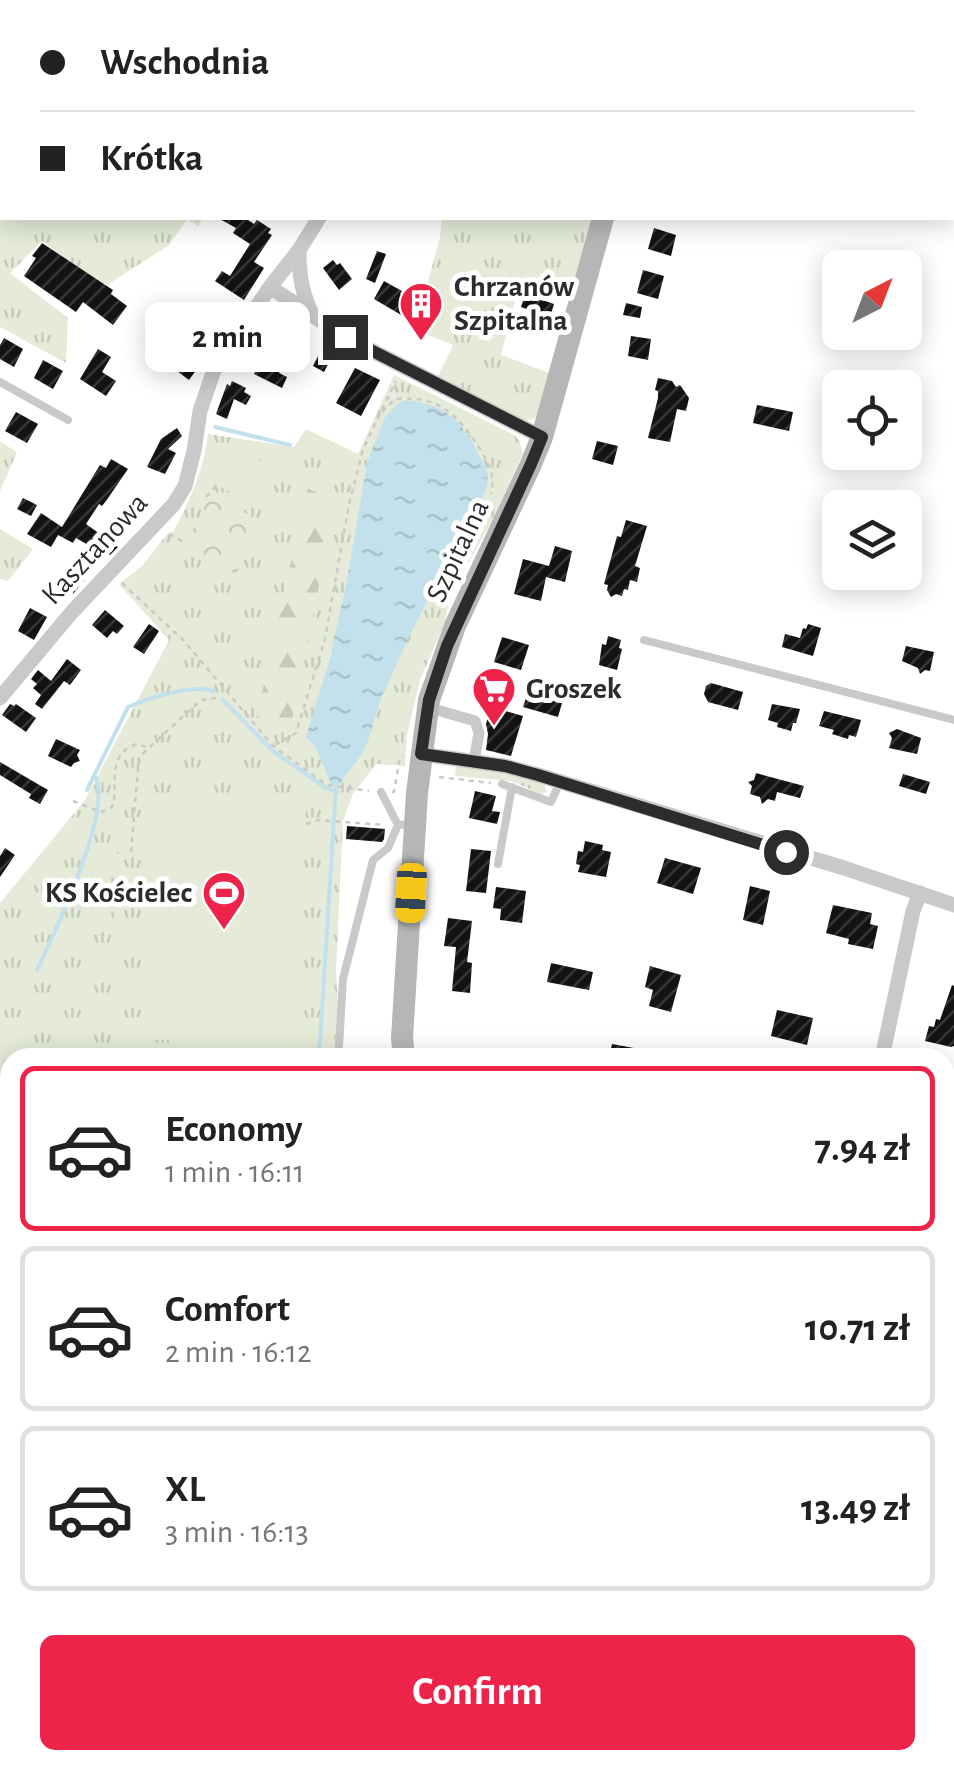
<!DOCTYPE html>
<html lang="en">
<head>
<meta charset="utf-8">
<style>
  body { margin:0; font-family:"Alegreya Sans",sans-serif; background:#f6f6f6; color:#222; height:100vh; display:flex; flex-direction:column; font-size:38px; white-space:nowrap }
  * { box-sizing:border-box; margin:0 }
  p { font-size:32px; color:#767676 }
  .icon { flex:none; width:55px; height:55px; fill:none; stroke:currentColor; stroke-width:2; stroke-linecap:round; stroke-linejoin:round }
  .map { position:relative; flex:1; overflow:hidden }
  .panel { position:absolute; left:0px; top:1048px; width:955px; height:722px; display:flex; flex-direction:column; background:#fff; border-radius:30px 30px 0 0; box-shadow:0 5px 25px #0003 }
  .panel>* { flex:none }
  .guide { position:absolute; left:0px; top:0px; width:955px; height:220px; box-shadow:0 5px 25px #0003; display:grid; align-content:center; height:220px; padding:0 40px; background:#fff }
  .needle { width:65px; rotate:42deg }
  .controls { position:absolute; left:822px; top:250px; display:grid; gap:20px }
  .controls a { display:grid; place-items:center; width:100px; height:100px; border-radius:15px; background:#fff; box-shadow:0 5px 25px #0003; font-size:50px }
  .end { position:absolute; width:45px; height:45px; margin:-22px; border:12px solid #2c2c2c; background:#fff; box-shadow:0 0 0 5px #fff }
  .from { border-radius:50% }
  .bubble { position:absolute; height:70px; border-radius:15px; background:#fff; box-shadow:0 5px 25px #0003; font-size:32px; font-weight:600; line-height:70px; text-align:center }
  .car { position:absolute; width:30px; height:60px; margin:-30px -15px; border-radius:12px; box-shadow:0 0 8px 2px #0007; background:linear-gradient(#f5c518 24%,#345 0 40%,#f5c518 0 76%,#345 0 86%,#f5c518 0) }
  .guide b { display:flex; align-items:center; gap:35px; height:95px; font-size:38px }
  .guide b+b { border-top:2px solid #e0e0e0 }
  .guide i { width:25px; height:25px; background:#222 }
  ul { padding:18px 0 0; list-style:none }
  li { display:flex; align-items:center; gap:30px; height:165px; margin:0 20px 15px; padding:0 20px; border:5px solid #e0e0e0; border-radius:15px }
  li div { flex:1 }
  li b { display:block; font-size:38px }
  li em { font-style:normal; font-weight:600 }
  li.selected { border-color:#ee234a }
  li>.icon { width:90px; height:90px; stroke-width:1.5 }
  .action { display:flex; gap:20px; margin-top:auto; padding:20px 40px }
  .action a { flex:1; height:115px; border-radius:15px; background:#ee234a; color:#fff; font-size:40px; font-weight:600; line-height:115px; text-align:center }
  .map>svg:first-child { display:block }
  .grass { fill:url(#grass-tufts) }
  .forest { fill:url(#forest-firs) }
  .wetland { fill:url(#wetland-marsh) }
  .park { fill:url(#park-crowns) }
  .pitch { fill:#e5ebd8 }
  .water { fill:url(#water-ripples) }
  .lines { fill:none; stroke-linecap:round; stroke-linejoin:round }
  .stream { stroke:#c3e1ec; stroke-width:4 }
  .building { fill:url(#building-hatch) }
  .path { stroke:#c9c9c9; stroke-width:2.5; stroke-dasharray:5 5; stroke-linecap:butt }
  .service { stroke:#c9c9c9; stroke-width:8 }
  .pedestrian { stroke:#c9c9c9; stroke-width:11 }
  .minor { stroke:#c9c9c9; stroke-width:15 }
  .secondary { stroke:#b6b6b6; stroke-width:22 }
  .route { stroke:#2c2c2c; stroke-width:12 }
  .labels { text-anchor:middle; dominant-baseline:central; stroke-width:10; stroke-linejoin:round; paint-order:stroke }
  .poi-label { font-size:30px; font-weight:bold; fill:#2c2c2c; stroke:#fff; text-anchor:start }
  .street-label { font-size:30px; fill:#2c2c2c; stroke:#fff }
</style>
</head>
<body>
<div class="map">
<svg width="954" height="1768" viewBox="0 0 954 1768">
  <defs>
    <pattern id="grass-tufts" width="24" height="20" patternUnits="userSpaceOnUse" patternTransform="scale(2.5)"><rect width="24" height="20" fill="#e5ebd8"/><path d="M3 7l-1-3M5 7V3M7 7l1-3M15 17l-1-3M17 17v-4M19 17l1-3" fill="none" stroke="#c5caba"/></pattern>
    <pattern id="forest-firs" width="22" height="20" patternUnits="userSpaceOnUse" patternTransform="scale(2.5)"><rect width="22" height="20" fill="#e5ebd8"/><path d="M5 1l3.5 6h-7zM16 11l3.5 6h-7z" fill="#c5caba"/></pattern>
    <pattern id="wetland-marsh" width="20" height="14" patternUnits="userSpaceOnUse" patternTransform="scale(2.5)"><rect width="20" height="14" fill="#e5ebd8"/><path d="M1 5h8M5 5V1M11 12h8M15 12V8" fill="none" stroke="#c5caba"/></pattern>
    <pattern id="park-crowns" width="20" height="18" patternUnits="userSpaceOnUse" patternTransform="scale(2.5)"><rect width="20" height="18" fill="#e5ebd8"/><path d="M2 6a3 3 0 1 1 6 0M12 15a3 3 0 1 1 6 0" fill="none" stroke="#c5caba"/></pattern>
    <pattern id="water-ripples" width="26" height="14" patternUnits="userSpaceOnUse" patternTransform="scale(2.5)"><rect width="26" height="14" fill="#c3e1ec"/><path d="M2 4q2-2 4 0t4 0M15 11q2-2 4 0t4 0" fill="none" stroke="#a8c1cb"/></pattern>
    <pattern id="building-hatch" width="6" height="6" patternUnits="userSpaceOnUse" patternTransform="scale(2.5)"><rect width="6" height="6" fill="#131313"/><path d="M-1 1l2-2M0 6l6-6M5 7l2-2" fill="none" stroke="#363636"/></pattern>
  </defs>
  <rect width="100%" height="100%" fill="#fff"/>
  <!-- grass -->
  <path class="grass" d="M0,0H87L86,2H2V218H203L198,226L187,219L169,245L107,285L68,261L42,241L10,273L68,318L66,363L0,327Z
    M489,0H653V2H488Z
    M442,218H590L593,228L572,303L519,285L501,355L552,374L539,417L526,421L438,376L453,345L415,330L440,237Z
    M394,375L514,435L519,440L523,453L493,519L450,596L444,625L420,680L407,735L405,766L376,764L353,794L343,821L336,971L341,1057L10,1058V1100H0V903L85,800L169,640L119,584L142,566L168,533L174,531C190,499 204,470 208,434L294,447L306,429L358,454Z
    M0,442L17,452L0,491Z
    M0,529L33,549L8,581L0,579Z
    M456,766L516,775L544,784L547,792L541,794L511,781L455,776Z
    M10,1134V1292L0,1286V1138Z
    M56,1760H152V1768H56Z"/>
  <!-- forest -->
  <path class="forest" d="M307,488L336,501L292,720L257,716Z
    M954,1686V1768H906L910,1760H945V1701Z"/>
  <!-- wetland -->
  <path class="wetland" d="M119,851L114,919L104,910C100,890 103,866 119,851Z"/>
  <!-- park -->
  <path class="park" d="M211,495L262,522L236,574L184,547Z"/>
  <!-- pitch -->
  <path class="pitch" d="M233,446L267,465L248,501L213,483Z
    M155,802L306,810L294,1047L143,1039Z"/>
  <!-- water -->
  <path class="water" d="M405,400C444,404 461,419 478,453C481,461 487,466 488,475C489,492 477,504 472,519C438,577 408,636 382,697C375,714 372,732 365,748C358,763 346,772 339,786L331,784L315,746L306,737L330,658L347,580L367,463L385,417L400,402Z"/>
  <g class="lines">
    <!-- stream -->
    <path class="stream" d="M215,427L290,445
      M222,699L273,751L326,788L334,791
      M87,790L128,707C148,698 193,684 214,691
      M37,970C54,934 114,809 95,776
      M319,1058L336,786"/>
  </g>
  <!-- building -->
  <path class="building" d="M218,218H245L254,224L257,220L271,229L268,233L272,235L254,262L264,268L244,300L215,281L222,271L230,276L250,244L233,233L236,228Z
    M654,228L676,235L671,256L648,249Z
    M42,243L113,290L111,294L127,306L113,325L83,302L76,312L24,276L36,258L32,256Z
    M377,251L386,254L375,283L366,279Z
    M333,260L337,265L340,263L352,279L339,290L323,268Z
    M643,270L664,276L658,299L637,293Z
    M384,281L402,291L400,294L410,300L409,302L414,305L408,319L374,299Z
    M525,294L554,304L550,317L521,307Z
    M626,303L642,307L640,318L623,315Z
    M206,312L221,322L212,336L197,326Z
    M284,334L295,340L279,373L287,377L282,388L254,374L276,335L282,338Z
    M631,336L651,339L648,360L628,356Z
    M4,338L23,349L14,367L0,359V345Z
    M324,344L336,349L324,372L313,366Z
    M186,346L198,356L191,365L197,369L189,380L169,365Z
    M98,349L111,357L102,372L116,381L106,396L80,379Z
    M43,360L63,371L53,389L34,378Z
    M355,368L380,380L361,416L336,403Z
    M658,378L672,381L676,387L680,385L689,398L686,411L677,409L670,442L648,438L658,398V391L655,390Z
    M232,381L246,388L244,392L251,396L246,405L234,399L227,419L216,414L227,384L230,386Z
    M757,405L793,412L789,431L753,423Z
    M16,412L38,424L27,443L5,431Z
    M177,428L182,436L168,449L176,453L165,474L147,467L161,439Z
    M597,441L618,446L613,465L592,459Z
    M111,459L128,469L106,501L102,506L99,504L86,524L118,547L110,555L100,547L97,550L76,538L73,543L58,535L51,547L27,534L41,513L62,527L100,465L106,468Z
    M23,498L37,505L31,516L17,509Z
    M626,520L647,526L635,566L640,568L637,582L630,580L628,590L624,589L622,596L616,594L611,597L607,590L608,585L604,584L617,536L621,537Z
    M555,546L572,551L565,582L546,577L541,601L514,594L523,559L549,566Z
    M81,565L91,572L73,594L65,588Z
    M30,608L47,617L34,640L18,631Z
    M105,610L124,626L117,634L113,631L107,638L92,625Z
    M149,624L159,631L144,654L133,647Z
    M808,624L821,628L813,656L782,647L785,634L800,638L803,628L806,629Z
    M608,636L621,640L619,648L622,649L617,670L599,665L602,644L606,645Z
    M502,637L529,645L521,670L494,662Z
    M906,646L934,652L930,671L925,670L920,674L918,668L902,661Z
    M67,659L81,670L70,685L64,681L42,709L35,704L41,695L33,688L37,684L31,679L38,670L51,681Z
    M711,683L743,692L738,710L708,702L704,694L706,686Z
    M528,692L562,703L558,717L523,707Z
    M10,704L14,706L16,704L36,718L26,732L2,715Z
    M772,704L800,709L796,723H793L791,731L777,727L778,723L768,720Z
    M491,707L523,716L511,756L486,750L488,734L486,724Z
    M824,711L861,720L856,737L849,735L848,739L832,734L834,730L819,726Z
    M897,729L921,738L917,754L889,748L892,738L889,733Z
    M56,739L80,750L77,755L80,761L74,763L71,767L48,756Z
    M0,762L48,790L40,804L29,798L31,794L0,775Z
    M756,773L804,786L800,798L777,792L775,801L768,799L762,804L760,797L750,794L752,786L748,782L754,780Z
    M903,774L930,782L926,794L899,786Z
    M475,791L496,796L492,811L500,812L497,824L469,818Z
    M347,826L385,829L384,839L382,842L346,839Z
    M585,841L603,845L602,850L611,852L606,877L578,872L580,865L576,864L578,851L583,852Z
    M5,848L15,855L0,877V856Z
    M471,849L491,851L486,893L466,891Z
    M665,858L701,868L693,894L657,883Z
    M750,886L770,891L763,925L743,920Z
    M496,887L526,891L522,923L500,920L501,909L493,908Z
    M833,905L872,913L870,924L878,926L873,949L848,944L849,939L826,933Z
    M448,918L472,921L467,962L472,963L470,993L452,991L456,947L444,946Z
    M551,963L593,972L589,990L547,982Z
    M650,966L681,975L671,1012L649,1006L653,990L645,987Z
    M952,985L954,986V1046L951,1047L925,1041L929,1026L934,1027L936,1019L940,1020Z
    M777,1010L813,1018L807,1045L771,1036Z
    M612,1044L656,1052V1058H609Z"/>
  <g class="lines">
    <!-- path -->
    <path class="path" d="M382,412L395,399C439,395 457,414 480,449C490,466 495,474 491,494
      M483,478H488
      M206,497L217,485
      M169,534L186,543
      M122,583L184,641L273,746L327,785L369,791
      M275,745L296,733L325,639L349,504L363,449L396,381
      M439,777L491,783
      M392,792H394L400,757L403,755
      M73,801L101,812L111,808L114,803C116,778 109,753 137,744L146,747
      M306,824L318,820L384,825
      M131,852L139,757L201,700L216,698
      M0,1104H10
      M945,1695L954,1680
      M902,1768L906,1760"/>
    <!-- service -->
    <path class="service" d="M0,382L68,420
      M644,640L954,720
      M502,784L551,802L560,782
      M381,792L398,825
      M498,864L512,787
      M330,1058L338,1052L339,1047L343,979L373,860L388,848L398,825L410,824
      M0,1493L10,1496"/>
    <!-- pedestrian -->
    <path class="pedestrian" d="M437,710L475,721L479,733L474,761"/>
    <!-- minor -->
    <path class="minor" d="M252,0L254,2
      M482,2L483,0
      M299,250C299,275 302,294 313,316
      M270,287L345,337L542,437
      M0,698L72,612L174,504L185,486L194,451L200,411L214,370L270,287L299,250L319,218
      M421,754L505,766L538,775L844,868L954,905
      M882,1058L913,911L920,893
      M0,1120H10
      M945,1487L954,1496
      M945,1550L954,1537
      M711,1760C747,1768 785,1758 821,1768
      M225,1768V1760
      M281,1768L282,1760
      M525,1768L528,1760"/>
    <!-- secondary -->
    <path class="secondary" d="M660,2V0
      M404,1058L402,1038L417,793L429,700L455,626L531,464L542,437L603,218
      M300,1768L301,1760"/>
  </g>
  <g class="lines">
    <!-- route -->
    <path class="route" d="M345,337L542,437L531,464L447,646L429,700L421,754L505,766L538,775L786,852"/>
  </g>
  <!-- icons -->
  <defs>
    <symbol id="building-pin" viewBox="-11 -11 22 30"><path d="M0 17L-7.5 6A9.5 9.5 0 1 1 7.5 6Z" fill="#ee234a" stroke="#fff"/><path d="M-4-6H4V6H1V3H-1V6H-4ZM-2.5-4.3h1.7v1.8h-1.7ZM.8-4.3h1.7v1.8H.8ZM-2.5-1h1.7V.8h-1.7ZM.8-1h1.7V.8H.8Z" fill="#fff"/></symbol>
    <symbol id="supermarket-pin" viewBox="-11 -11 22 30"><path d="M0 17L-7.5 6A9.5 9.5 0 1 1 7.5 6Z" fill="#ee234a" stroke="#fff"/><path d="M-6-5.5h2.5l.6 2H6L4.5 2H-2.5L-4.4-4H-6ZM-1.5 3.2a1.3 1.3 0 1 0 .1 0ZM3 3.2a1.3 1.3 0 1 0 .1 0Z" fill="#fff"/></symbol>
    <symbol id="stadium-pin" viewBox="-11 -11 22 30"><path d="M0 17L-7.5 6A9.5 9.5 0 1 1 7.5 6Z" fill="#ee234a" stroke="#fff"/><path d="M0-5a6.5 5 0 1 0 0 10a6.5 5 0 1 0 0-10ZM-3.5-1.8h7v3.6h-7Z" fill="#fff"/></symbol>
  </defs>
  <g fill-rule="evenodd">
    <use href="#building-pin" x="396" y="279" width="50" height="68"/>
    <use href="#supermarket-pin" x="469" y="664" width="50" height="68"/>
    <use href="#stadium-pin" x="199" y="868" width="50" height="68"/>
  </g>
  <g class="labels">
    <!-- poi labels -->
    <g class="poi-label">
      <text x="454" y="287">Chrzanów<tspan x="454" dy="34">Szpitalna</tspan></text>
      <text x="526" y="689">Groszek</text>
      <text x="192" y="893" text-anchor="end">KS Kościelec</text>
    </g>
    <!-- street labels -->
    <g class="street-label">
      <text transform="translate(95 549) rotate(-47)">Kasztanowa</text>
      <text transform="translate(458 551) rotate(-65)">Szpitalna</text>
    </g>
  </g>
</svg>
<div class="controls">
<a><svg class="needle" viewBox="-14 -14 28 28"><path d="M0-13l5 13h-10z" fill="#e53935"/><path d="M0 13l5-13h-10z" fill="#767676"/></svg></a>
<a><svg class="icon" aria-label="locate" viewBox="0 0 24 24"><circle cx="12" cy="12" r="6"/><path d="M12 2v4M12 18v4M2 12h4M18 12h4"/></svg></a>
<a><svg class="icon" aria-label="layers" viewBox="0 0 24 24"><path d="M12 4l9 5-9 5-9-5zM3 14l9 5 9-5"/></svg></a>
</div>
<i class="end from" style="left:786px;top:852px"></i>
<i class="end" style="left:345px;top:337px"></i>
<div class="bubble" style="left:145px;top:302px;width:165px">2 min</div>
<i class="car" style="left:411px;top:893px;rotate:183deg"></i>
<div class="guide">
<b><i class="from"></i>Wschodnia</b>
<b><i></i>Krótka</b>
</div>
<section class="panel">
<ul>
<li class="selected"><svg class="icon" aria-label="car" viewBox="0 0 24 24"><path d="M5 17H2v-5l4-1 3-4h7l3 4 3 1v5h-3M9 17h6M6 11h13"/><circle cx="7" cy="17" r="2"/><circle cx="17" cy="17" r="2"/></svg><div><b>Economy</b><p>1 min · 16:11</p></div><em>7.94 zł</em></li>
<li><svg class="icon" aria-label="car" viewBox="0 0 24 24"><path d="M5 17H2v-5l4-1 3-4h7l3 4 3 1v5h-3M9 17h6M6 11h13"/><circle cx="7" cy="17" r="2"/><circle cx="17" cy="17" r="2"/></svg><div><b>Comfort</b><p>2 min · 16:12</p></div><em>10.71 zł</em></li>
<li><svg class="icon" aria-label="car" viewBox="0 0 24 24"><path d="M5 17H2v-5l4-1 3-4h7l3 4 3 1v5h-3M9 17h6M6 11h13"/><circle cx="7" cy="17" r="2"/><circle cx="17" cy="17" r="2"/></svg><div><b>XL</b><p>3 min · 16:13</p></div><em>13.49 zł</em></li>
</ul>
<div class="action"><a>Confirm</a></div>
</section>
</div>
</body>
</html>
